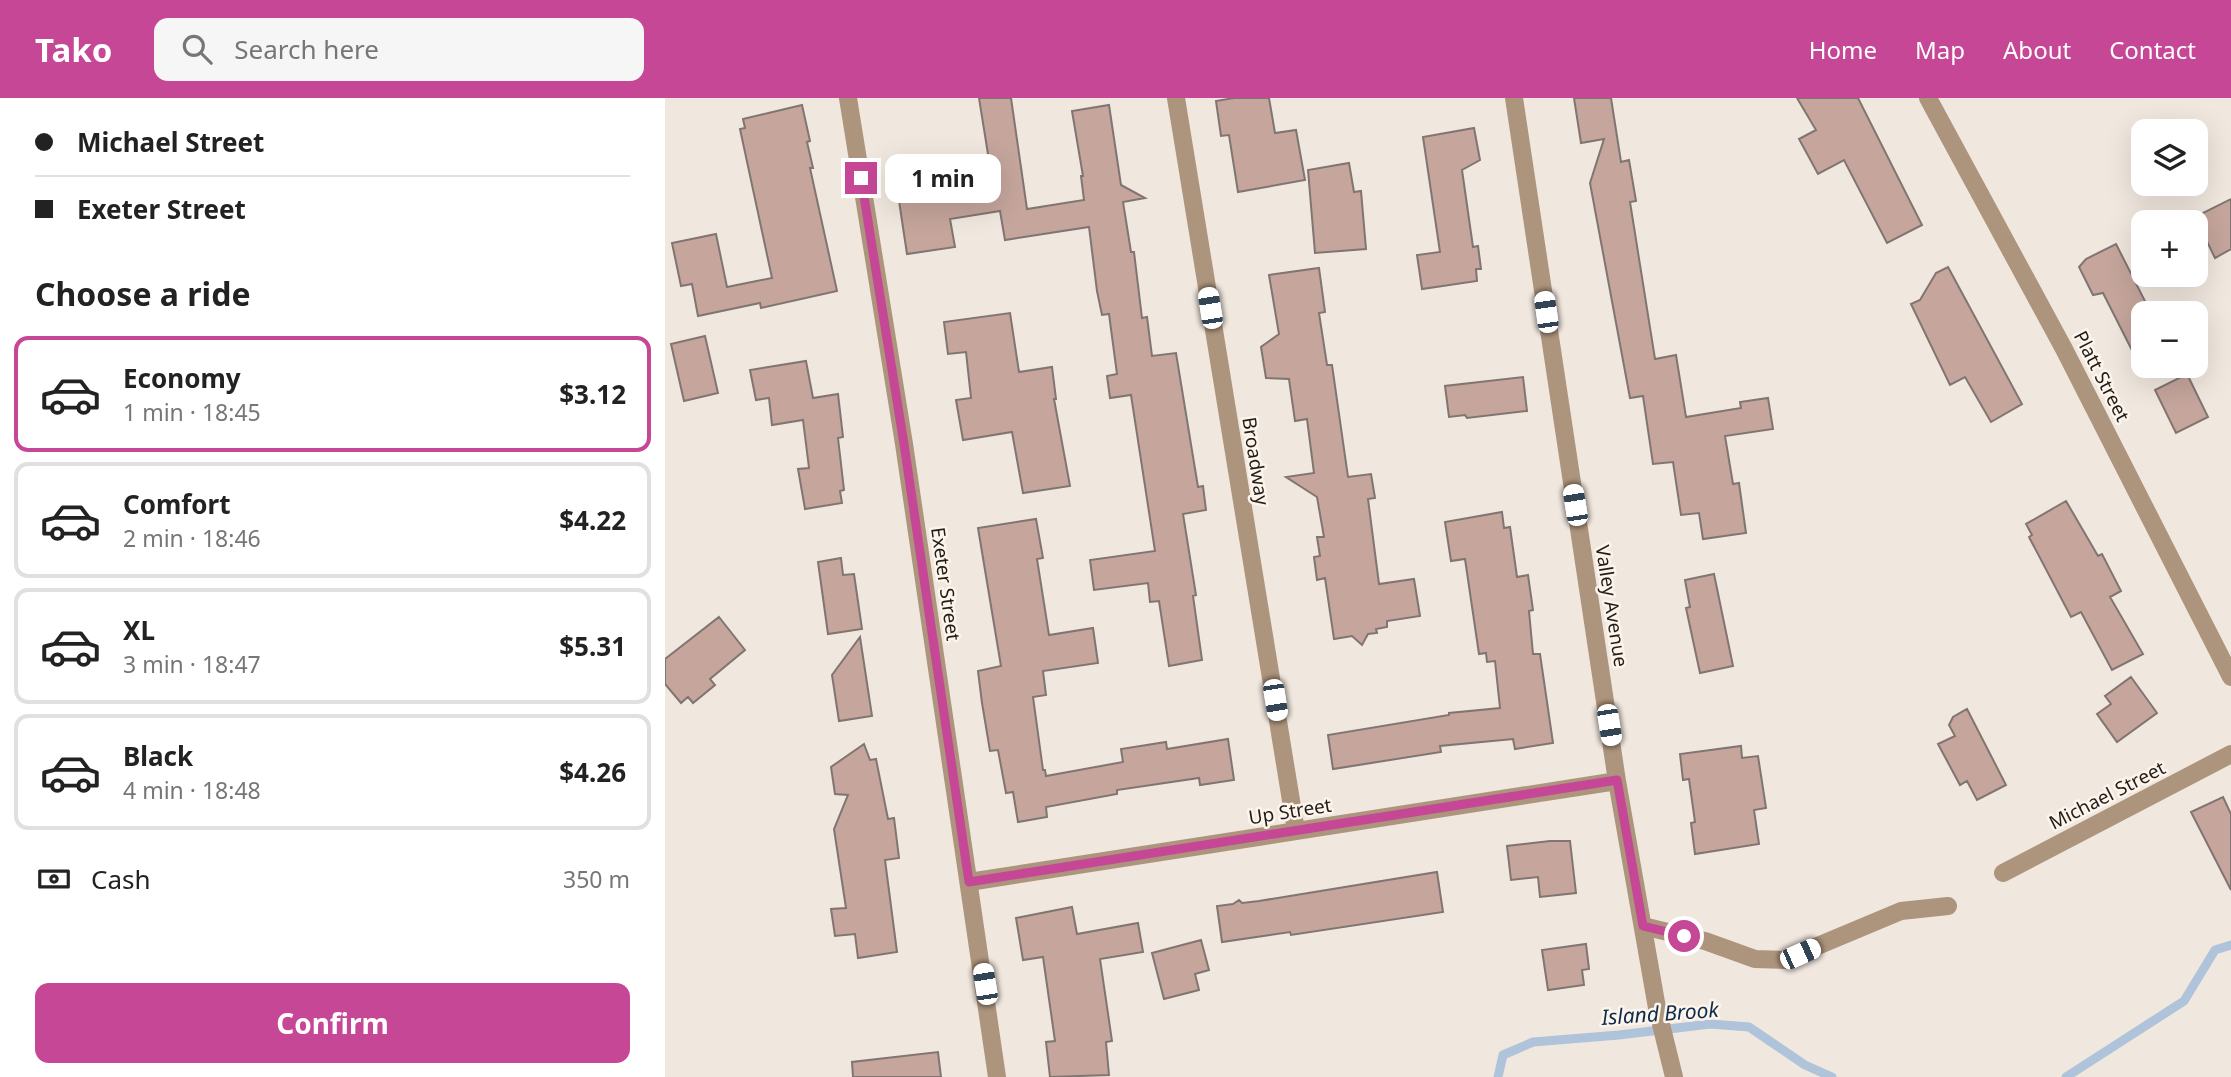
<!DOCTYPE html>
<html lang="en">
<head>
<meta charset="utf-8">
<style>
  body { margin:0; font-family:"Noto Sans",sans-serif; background:#f6f6f6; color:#222; height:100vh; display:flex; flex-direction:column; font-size:26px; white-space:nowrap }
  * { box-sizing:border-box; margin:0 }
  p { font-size:23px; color:#767676 }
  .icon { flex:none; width:38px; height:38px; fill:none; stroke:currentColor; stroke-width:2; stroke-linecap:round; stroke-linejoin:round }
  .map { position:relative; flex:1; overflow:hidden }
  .drawer { display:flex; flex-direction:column; background:#fff; width:665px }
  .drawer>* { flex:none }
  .guide { display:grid; align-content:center; height:154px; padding:0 35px; background:#fff }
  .buttons { position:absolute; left:1466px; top:21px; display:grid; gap:14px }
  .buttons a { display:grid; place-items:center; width:77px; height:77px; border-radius:14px; background:#fff; box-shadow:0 7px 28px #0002; font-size:35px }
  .end { position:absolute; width:32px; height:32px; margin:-16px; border:9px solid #c54796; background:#fff; box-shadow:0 0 0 4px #fff }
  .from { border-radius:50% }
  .bubble { position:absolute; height:49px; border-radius:14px; background:#fff; box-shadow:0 7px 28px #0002; font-size:23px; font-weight:700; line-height:49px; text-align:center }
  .car { position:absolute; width:21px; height:42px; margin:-21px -10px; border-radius:9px; box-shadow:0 0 5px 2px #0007; background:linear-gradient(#fff 24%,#345 0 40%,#fff 0 76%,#345 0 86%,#fff 0) }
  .guide b { display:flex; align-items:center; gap:24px; height:66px; font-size:26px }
  .guide b+b { border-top:2px solid #e0e0e0 }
  .guide i { width:18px; height:18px; background:#222 }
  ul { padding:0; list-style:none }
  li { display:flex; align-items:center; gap:21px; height:116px; margin:0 14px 10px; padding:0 21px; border:4px solid #e0e0e0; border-radius:14px }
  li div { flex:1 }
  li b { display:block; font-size:26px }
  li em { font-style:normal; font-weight:700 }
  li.on { border-color:#c54796 }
  li>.icon { width:63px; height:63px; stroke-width:1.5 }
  h2 { padding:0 35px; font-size:32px; line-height:84px }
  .pay { display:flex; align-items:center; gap:18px; height:77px; padding:0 35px; font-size:26px }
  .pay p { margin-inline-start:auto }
  .action { display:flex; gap:14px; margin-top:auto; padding:14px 35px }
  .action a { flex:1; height:80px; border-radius:14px; background:#c54796; color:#fff; font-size:28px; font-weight:700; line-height:80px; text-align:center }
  header { display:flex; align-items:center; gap:42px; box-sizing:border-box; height:98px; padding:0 35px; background:#c54796; color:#fff }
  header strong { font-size:33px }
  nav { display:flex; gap:38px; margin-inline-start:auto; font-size:24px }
  .search { width:490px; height:63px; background:#f6f6f6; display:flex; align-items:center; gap:18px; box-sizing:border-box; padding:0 24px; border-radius:14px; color:#767676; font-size:26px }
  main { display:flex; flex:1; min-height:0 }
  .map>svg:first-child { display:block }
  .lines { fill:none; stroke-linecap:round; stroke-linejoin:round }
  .stream { stroke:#afc3db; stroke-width:9 }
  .building { fill:#c5a59c; stroke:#817572; stroke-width:2 }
  .minor { stroke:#ad947c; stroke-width:18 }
  .route { stroke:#c54796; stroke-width:9 }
  .labels { text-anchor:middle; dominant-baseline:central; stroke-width:5; stroke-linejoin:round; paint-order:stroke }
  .street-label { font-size:19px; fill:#201d19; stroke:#fdf4eb }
  .water-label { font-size:21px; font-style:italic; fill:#0d2b4c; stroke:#fdf4eb }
</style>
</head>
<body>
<header>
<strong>Tako</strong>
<div class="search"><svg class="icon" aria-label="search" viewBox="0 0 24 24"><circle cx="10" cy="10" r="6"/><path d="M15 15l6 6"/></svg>Search here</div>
<nav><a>Home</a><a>Map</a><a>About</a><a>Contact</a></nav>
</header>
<main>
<section class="drawer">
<div class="guide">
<b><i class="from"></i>Michael Street</b>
<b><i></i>Exeter Street</b>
</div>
<h2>Choose a ride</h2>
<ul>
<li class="on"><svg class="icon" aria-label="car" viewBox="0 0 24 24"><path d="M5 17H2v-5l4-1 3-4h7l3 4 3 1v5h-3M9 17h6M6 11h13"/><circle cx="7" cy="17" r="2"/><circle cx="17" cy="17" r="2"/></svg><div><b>Economy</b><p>1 min · 18:45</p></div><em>$3.12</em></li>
<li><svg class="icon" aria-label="car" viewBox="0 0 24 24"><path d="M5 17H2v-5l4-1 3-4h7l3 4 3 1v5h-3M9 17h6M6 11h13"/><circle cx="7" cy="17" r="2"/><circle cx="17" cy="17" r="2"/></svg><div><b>Comfort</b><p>2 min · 18:46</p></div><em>$4.22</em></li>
<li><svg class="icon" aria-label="car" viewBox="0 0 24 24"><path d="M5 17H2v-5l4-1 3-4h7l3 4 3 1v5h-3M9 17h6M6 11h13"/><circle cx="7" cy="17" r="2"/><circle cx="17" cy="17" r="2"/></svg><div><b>XL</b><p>3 min · 18:47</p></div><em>$5.31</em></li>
<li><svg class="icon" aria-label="car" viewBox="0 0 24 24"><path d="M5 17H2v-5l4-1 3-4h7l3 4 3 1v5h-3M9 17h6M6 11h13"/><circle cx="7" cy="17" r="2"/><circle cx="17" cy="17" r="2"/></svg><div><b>Black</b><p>4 min · 18:48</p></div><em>$4.26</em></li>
</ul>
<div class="pay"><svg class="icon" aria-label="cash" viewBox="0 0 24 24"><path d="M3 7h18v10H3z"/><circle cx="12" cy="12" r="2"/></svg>Cash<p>350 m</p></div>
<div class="action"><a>Confirm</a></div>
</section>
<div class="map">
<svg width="1566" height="979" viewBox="0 0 1566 979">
  <rect width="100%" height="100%" fill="#f0e7de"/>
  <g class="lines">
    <!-- stream -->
    <path class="stream" d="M833,979L838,957L868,944L954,937L1045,926L1084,929L1140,967L1167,979
      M1401,979L1519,903L1550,852L1566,847"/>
  </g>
  <!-- building -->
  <path class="building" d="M314,0H346L362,111L419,102L416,78H418L407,13L444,7L456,87L480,100L458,104L466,154H469L477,220L482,219L487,258L511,255L533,389L538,388L541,412L518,416L531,497L528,498L537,562L504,568L494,503L485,504L483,485L429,492L425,462L490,453L466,297L445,300L442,278L452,276L444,216L437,217L432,193L424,129L340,142L335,113L285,121L290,149L242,156L233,96L327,81Z
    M569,0H604L610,35L631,32L640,82L573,94L564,37L556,38L551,3Z
    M909,0H946L956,64L964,62L971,103L965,104L990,261L1011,257L1021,319L1076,310L1075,304L1103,300L1108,331L1060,338L1068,386L1074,385L1081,435L1038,441L1034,415L1016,417L1008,364L988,366L978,298L965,300L925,85L939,41L916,45Z
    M1132,0H1193L1257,127L1222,145L1179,62L1153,76L1134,41L1151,32Z
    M137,7L145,43L142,44L148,70H145L172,193L96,210L95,205L33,218L27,186L16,188L7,145L51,136L62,189L107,180L75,31L80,30L78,21Z
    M809,30L815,62L797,72L808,149L813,148L816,171H811L812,183L757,191L752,157L775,154L758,39Z
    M684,65L689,94L696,93L701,151L650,155L643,72Z
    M1566,101V151L1550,160L1530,119Z
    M1451,146L1486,215H1479V276L1438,195L1428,197L1414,169L1421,161Z
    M1283,169L1357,306L1326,324L1300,279L1285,287L1246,206L1255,202L1271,175Z
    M654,170L660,214L654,215L662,267H667L683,379L706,376L710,400L703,401L714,486L749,481L755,518L722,523V529L711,531L712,535L703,536L697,547L687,538L669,541L660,480L652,482L649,459L655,458L652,439H659L652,399L621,379L649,375L642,321L630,323L624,281L601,280L596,249L614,236L604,177Z
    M345,215L354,274L387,269L391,301H389L405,388L358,395L347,334L298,342L291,302L306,300L301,254L283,256L279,224Z
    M40,238L53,295L19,303L6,246Z
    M141,263L148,300L173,296L178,339L173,340L179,392L175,393L177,405L140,411L133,371L144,370L138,322L107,327L104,300L91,302L85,272Z
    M1522,276L1543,319L1511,335L1490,292Z
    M858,279L862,313L802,320L800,317L784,319L780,288Z
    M1401,403L1433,458L1437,456L1456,493L1445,499L1478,556L1447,572L1416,514L1406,519L1364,439L1367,437L1361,426Z
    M837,414L839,430L845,429L852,479L863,477L868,512L864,513L868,556H875L888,645L850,651L848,641L775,648L776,654L668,671L663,637L784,617V615L835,610L830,563L822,564L821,555L814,556L800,461L786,463L780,424Z
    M371,421L378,460L372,461L384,537L428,530L433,565L378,573L381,597L368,599L378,672H380L381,678L458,664L456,651L501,644L502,651L563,641L569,682L535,687L534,680L452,692V696L381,709L382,719L353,724L348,694L341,695L333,652L325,653L317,605L313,573L336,568L313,430Z
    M176,460L178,477L189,476L197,531L163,536L153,464Z
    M1049,476L1068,568L1035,575L1021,510L1025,509L1020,482Z
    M54,519L80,552L45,581L50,587L28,605L23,599L16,605L0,586V561Z
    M195,539L207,618L174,623L167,577Z
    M1466,579L1492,615L1452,644L1432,616L1446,606L1440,598Z
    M1302,611L1341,687L1312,702L1302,683L1295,687L1273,646L1290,638L1284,627L1288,619Z
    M199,646L205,662L211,661L223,721L229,720L234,760L220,762L232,854L193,860L190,836L170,838L166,811L181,810L169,731L183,697L170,696L166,669Z
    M1076,648L1077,660L1093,658L1101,710L1089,712L1094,746L1030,756L1026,725L1030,724L1024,681L1018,682L1015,656Z
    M1558,699L1566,716V792L1526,714Z
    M885,743H905L911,795L875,799L873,779L846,782L842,748Z
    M772,774L778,814L626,837L625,834L557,844L552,808L568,806L574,802L577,805L594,803Z
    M407,809L412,836L473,825L478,854L435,861L447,943L441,944L444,977L385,979L381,944L390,943L378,859L358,862L351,820Z
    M536,842L544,872L530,876L534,892L499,901L487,855Z
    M921,846L924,871L917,872L919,887L883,892L877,852Z
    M273,954L276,979H188L187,964Z"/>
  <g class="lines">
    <!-- minor -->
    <path class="minor" d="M183,0L239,346L332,979
      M511,0L631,733
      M849,0L952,683L992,910L1009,979
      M1263,0L1399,251L1566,579
      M1338,775L1566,656
      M304,784L952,683
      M978,828L1040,843L1090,861L1119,862L1236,813L1283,808"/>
  </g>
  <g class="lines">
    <!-- route -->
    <path class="route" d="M196,80L239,346L304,784L952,682L978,828L1019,838"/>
  </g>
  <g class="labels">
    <!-- street labels -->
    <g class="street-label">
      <text transform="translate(1437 278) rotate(63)">Platt Street</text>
      <text transform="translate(591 363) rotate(81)">Broadway</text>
      <text transform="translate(281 486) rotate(82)">Exeter Street</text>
      <text transform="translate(947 508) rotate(81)">Valley Avenue</text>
      <text transform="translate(1442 697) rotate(-27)">Michael Street</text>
      <text transform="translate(625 713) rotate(-9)">Up Street</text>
    </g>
    <!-- water labels -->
    <g class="water-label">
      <text transform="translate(995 915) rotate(-4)">Island Brook</text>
    </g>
  </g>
</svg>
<div class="buttons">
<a><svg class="icon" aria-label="layers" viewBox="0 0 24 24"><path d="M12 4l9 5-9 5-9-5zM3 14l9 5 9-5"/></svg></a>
<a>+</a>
<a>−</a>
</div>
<i class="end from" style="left:1019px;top:838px"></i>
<i class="end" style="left:196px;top:80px"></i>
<div class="bubble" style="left:220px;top:56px;width:116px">1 min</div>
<i class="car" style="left:545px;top:210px;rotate:351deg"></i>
<i class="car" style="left:881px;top:214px;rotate:352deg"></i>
<i class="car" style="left:910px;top:407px;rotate:351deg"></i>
<i class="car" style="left:610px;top:602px;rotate:171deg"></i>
<i class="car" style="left:944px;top:627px;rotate:171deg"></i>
<i class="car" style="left:1135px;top:856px;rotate:66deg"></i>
<i class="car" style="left:320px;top:886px;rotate:351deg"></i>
</div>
</main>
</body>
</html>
